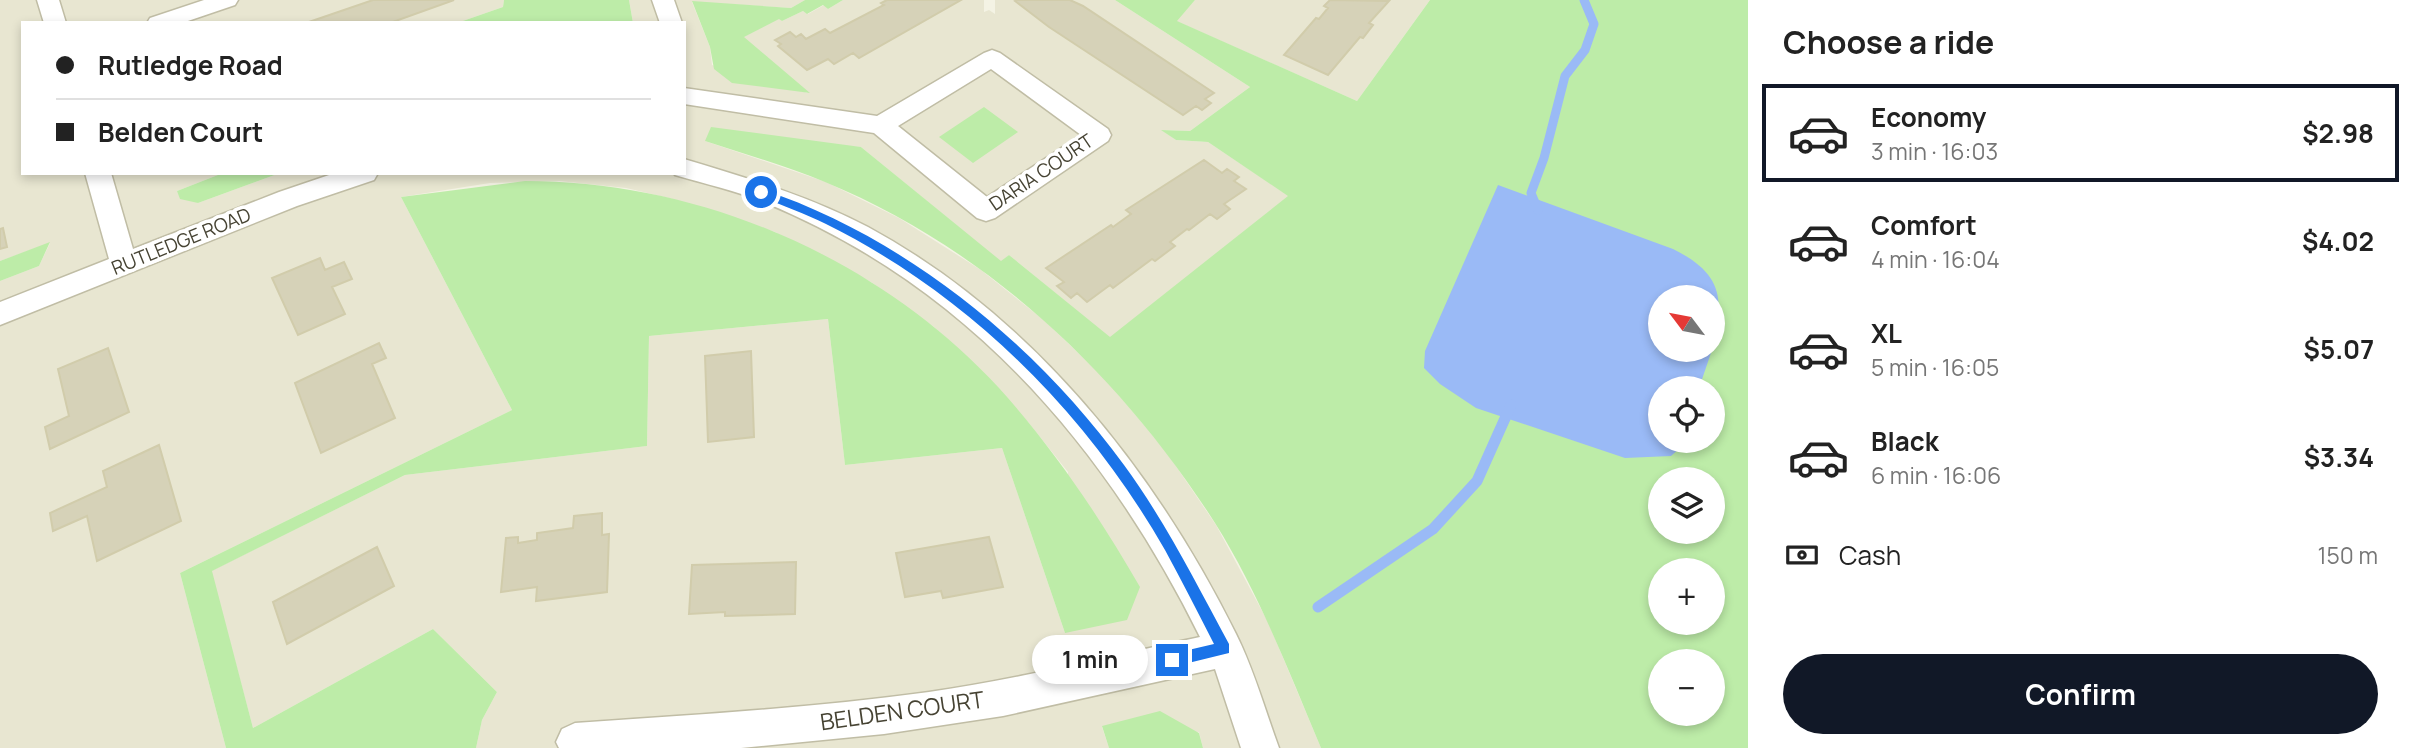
<!DOCTYPE html>
<html lang="en">
<head>
<meta charset="utf-8">
<style>
  body { margin:0; font-family:Manrope,sans-serif; background:#f2f2f2; color:#222; height:100vh; display:flex; flex-direction:column; font-size:26px; white-space:nowrap }
  * { box-sizing:border-box; margin:0 }
  p { font-size:23px; color:#767676 }
  .icon { flex:none; width:38px; height:38px; fill:none; stroke:currentColor; stroke-width:2; stroke-linecap:round; stroke-linejoin:round }
  .map { position:relative; flex:1; overflow:hidden }
  .panel { display:flex; flex-direction:column; background:#fff; width:665px }
  .panel>* { flex:none }
  .top-card { position:absolute; left:21px; top:21px; width:665px; height:154px; border-radius:0px; box-shadow:0 4px 10px #0003; display:grid; align-content:center; height:154px; padding:0 35px; background:#fff }
  .needle { width:46px; rotate:302deg }
  .fabs { position:absolute; left:1648px; top:285px; display:grid; gap:14px }
  .fabs a { display:grid; place-items:center; width:77px; height:77px; border-radius:50%; background:#fff; box-shadow:0 4px 10px #0003; font-size:35px }
  .end { position:absolute; width:32px; height:32px; margin:-16px; border:9px solid #1a73e8; background:#fff; box-shadow:0 0 0 4px #fff }
  .from { border-radius:50% }
  .bubble { position:absolute; height:49px; border-radius:24px; background:#fff; box-shadow:0 4px 10px #0003; font-size:23px; font-weight:700; line-height:49px; text-align:center }
  .top-card b { display:flex; align-items:center; gap:24px; height:66px; font-size:26px }
  .top-card b+b { border-top:2px solid #e0e0e0 }
  .top-card i { width:18px; height:18px; background:#222 }
  ul { padding:0; list-style:none }
  li { display:flex; align-items:center; gap:21px; height:98px; margin:0 14px 10px; padding:0 21px; border:4px solid transparent; border-radius:0px }
  li div { flex:1 }
  li b { display:block; font-size:26px }
  li em { font-style:normal; font-weight:700 }
  li.on { border-color:#111827 }
  li>.icon { width:63px; height:63px; stroke-width:1.5 }
  h2 { padding:0 35px; font-size:32px; line-height:84px }
  .pay { display:flex; align-items:center; gap:18px; height:77px; padding:0 35px; font-size:26px }
  .pay p { margin-inline-start:auto }
  .button { display:flex; gap:14px; margin-top:auto; padding:14px 35px }
  .button a { flex:1; height:80px; border-radius:42px; background:#111827; color:#fff; font-size:28px; font-weight:700; line-height:80px; text-align:center }
  main { display:flex; flex:1; min-height:0 }
  .map>svg:first-child { display:block }
  .residential { fill:#e8e6d1 }
  .green { fill:#bdeca8; fill-rule:evenodd }
  .water { fill:#9abaf6 }
  .lines { fill:none; stroke-linecap:round; stroke-linejoin:round }
  .stream-far1 { stroke:#9abaf6; stroke-width:9 }
  .stream { stroke:#9abaf6; stroke-width:11 }
  .building { fill:#d6d2b8; stroke:#d1ccab; stroke-width:2 }
  .street-casing { stroke:#c0bda5; stroke-width:3 }
  .street { fill:#fff; fill-rule:evenodd }
  .route { fill:#1a73e8 }
  .labels { text-anchor:middle; dominant-baseline:central; stroke-width:7; stroke-linejoin:round; paint-order:stroke }
  .street-label { font-size:19px; fill:#464333; stroke:#fff }
  .near-street-label { font-size:23px; fill:#464333; stroke:#fff }
</style>
</head>
<body>
<main>
<div class="map">
<svg width="1748" height="748" viewBox="0 0 1748 748">
  <rect width="100%" height="100%" fill="#f4f3e4"/>
  <!-- residential -->
  <path class="residential" d="M0,0H504L503,7L457,23H23V173H223L177,191L198,203L280,173H684V23H633L629,0H805L791,8L692,2L710,47L712,65L808,93L743,37L779,18L782,21L803,11L808,14L824,5L828,9L843,0H984V12L989,10L995,14V0H1115L1250,87L1190,131L1162,130L1176,140L1208,142L1289,196L1110,338L1009,255L1001,262L861,147L705,141L826,182L899,218L981,270L1045,321L1108,382L1167,453L1216,525L1268,622L1321,748H1203L1199,732L1102,727L1109,748H476L482,720L497,692L433,629L253,728L211,571L405,475L647,446L649,336L828,319L845,465L1002,448L1065,633L1068,472L1028,422L963,353L934,327L871,282L775,232L673,199L626,188L559,181L490,183L401,197L512,410L180,573L226,748H0V281L39,266L50,243L0,261Z
    M1195,0H1430L1357,101L1176,21Z"/>
  <!-- green -->
  <path class="green" d="M504,0H629L633,23H457L503,7Z
    M805,0H843L828,9L823,5L807,14L803,11L782,21L779,19L744,37L810,93L732,83L714,69L710,47L692,1L791,8Z
    M1115,0H1195L1177,21L1357,101L1430,0H1748V748H1321C1289,672 1259,593 1215,523C1121,376 988,249 825,182C786,166 745,154 705,141L711,127L861,147L1001,261L1009,255L1110,337L1288,196L1208,142L1176,140L1161,130L1190,131L1250,87ZM1661,298H1713V350H1661ZM1661,388H1713V441H1661ZM1661,480H1713V532H1661ZM1661,570H1713V623H1661ZM1661,662H1713V714H1661Z
    M984,107L1018,132L973,163L939,137Z
    M223,173H280L198,203L180,199L177,191Z
    M525,181C702,181 879,258 999,388C1054,449 1099,516 1140,587L1127,620L1065,633L1002,448L845,465L828,319L649,336L647,446L405,475L212,571L253,728L433,629L497,692L482,720L476,748H226L180,573L512,410L401,197Z
    M50,242L39,266L0,281V261Z
    M1160,711L1199,733L1203,748H1109L1102,726Z"/>
  <!-- water -->
  <path class="water" d="M1498,185L1673,249C1719,272 1726,295 1713,345V298H1661V350H1712L1699,388H1661V441H1683L1680,448L1671,456L1625,458L1476,408L1440,384L1424,368L1425,351Z"/>
  <g class="lines">
    <!-- stream-far1 -->
    <path class="stream-far1" d="M1538,210L1531,193L1544,158L1565,76L1585,50L1594,24L1584,0"/>
    <!-- stream -->
    <path class="stream" d="M1318,607L1433,529L1477,481L1511,405"/>
  </g>
  <!-- building -->
  <path class="building" d="M454,0L390,23H306L373,0Z
    M887,0H961L859,58L853,53L834,64L828,59L807,70L778,46L781,44L775,40L790,32L796,37L801,34L806,39L825,29L830,33L884,5L881,3Z
    M1017,0H1070L1083,6L1214,93L1205,99L1211,103L1202,110L1196,106L1183,115L1049,27L1015,1Z
    M1330,0L1389,1L1369,23L1373,25L1363,38L1360,37L1328,75L1284,55L1316,18L1319,19L1328,8L1324,6Z
    M1204,160L1222,173L1227,169L1239,177L1234,181L1246,189L1224,204L1230,209L1217,219L1210,214L1189,230L1187,229L1170,242L1175,246L1155,261L1152,259L1113,288L1110,285L1087,302L1077,293L1071,298L1057,286L1064,282L1046,268L1111,225L1113,227L1131,214L1126,210Z
    M3,228L7,247L0,249V229Z
    M320,258L325,270L344,262L352,279L332,287L345,314L298,335L272,278Z
    M379,343L386,358L372,364L395,418L321,453L295,383Z
    M108,348L129,412L50,449L45,427L69,416L58,369Z
    M751,351L754,437L708,442L705,356Z
    M159,445L181,521L97,561L87,516L53,531L50,513L107,487L103,471Z
    M602,513V535L609,534L607,592L536,601L537,587L501,592L506,538L518,537V543L537,540V533L573,528L574,516Z
    M989,537L1003,587L943,598L941,591L905,597L896,553Z
    M377,547L394,586L287,644L273,602Z
    M796,562L795,614L725,616V612L689,614L692,565Z"/>
  <g class="lines">
    <defs>
      <path id="street" d="M37,0H59L66,23H44Z
        M204,0H238L235,5L182,23H147L150,18Z
        M652,0H674L682,23H660Z
        M992,50L1000,53L1108,129L1111,135L1108,141L995,218L986,221L977,218L874,133L684,104V88L877,116L984,53ZM991,69L1081,135L987,197L898,126Z
        M684,159C747,178 809,196 868,227C1032,316 1154,469 1236,634C1254,670 1265,710 1279,748H1241L1215,669L1003,716L884,734L741,748H559L556,742L562,729L575,723C693,715 812,708 929,692C1020,679 1110,656 1200,637C1105,445 967,286 766,203C737,191 705,184 675,175L684,173Z
        M85,173H111L133,249L279,192L335,173H378L374,180L297,206L0,325V302L109,259Z"/>
    </defs>
    <!-- street casing -->
    <use href="#street" class="street-casing"/>
    <!-- street -->
    <use href="#street" class="street"/>
  </g>
  <!-- route -->
  <path class="route" d="M761,189C905,237 1035,343 1124,465C1165,521 1196,583 1229,644V653L1172,667L1167,665V655L1214,644C1198,613 1182,581 1165,550C1086,412 969,295 826,224C804,213 780,205 758,195V190Z"/>
  <g class="labels">
    <!-- street labels -->
    <g class="street-label">
      <text transform="translate(1041 172) rotate(-34)">DARIA COURT</text>
      <text transform="translate(181 241) rotate(-22)">RUTLEDGE ROAD</text>
    </g>
    <!-- near-street labels -->
    <g class="near-street-label">
      <text transform="translate(902 710) rotate(-8)">BELDEN COURT</text>
    </g>
  </g>
</svg>
<div class="fabs">
<a><svg class="needle" viewBox="-14 -14 28 28"><path d="M0-13l5 13h-10z" fill="#e53935"/><path d="M0 13l5-13h-10z" fill="#767676"/></svg></a>
<a><svg class="icon" aria-label="locate" viewBox="0 0 24 24"><circle cx="12" cy="12" r="6"/><path d="M12 2v4M12 18v4M2 12h4M18 12h4"/></svg></a>
<a><svg class="icon" aria-label="layers" viewBox="0 0 24 24"><path d="M12 4l9 5-9 5-9-5zM3 14l9 5 9-5"/></svg></a>
<a>+</a>
<a>−</a>
</div>
<i class="end from" style="left:761px;top:192px"></i>
<i class="end" style="left:1172px;top:660px"></i>
<div class="bubble" style="left:1032px;top:635px;width:116px">1 min</div>
<div class="top-card">
<b><i class="from"></i>Rutledge Road</b>
<b><i></i>Belden Court</b>
</div>
</div>
<section class="panel">
<h2>Choose a ride</h2>
<ul>
<li class="on"><svg class="icon" aria-label="car" viewBox="0 0 24 24"><path d="M5 17H2v-5l4-1 3-4h7l3 4 3 1v5h-3M9 17h6M6 11h13"/><circle cx="7" cy="17" r="2"/><circle cx="17" cy="17" r="2"/></svg><div><b>Economy</b><p>3 min · 16:03</p></div><em>$2.98</em></li>
<li><svg class="icon" aria-label="car" viewBox="0 0 24 24"><path d="M5 17H2v-5l4-1 3-4h7l3 4 3 1v5h-3M9 17h6M6 11h13"/><circle cx="7" cy="17" r="2"/><circle cx="17" cy="17" r="2"/></svg><div><b>Comfort</b><p>4 min · 16:04</p></div><em>$4.02</em></li>
<li><svg class="icon" aria-label="car" viewBox="0 0 24 24"><path d="M5 17H2v-5l4-1 3-4h7l3 4 3 1v5h-3M9 17h6M6 11h13"/><circle cx="7" cy="17" r="2"/><circle cx="17" cy="17" r="2"/></svg><div><b>XL</b><p>5 min · 16:05</p></div><em>$5.07</em></li>
<li><svg class="icon" aria-label="car" viewBox="0 0 24 24"><path d="M5 17H2v-5l4-1 3-4h7l3 4 3 1v5h-3M9 17h6M6 11h13"/><circle cx="7" cy="17" r="2"/><circle cx="17" cy="17" r="2"/></svg><div><b>Black</b><p>6 min · 16:06</p></div><em>$3.34</em></li>
</ul>
<div class="pay"><svg class="icon" aria-label="cash" viewBox="0 0 24 24"><path d="M3 7h18v10H3z"/><circle cx="12" cy="12" r="2"/></svg>Cash<p>150 m</p></div>
<div class="button"><a>Confirm</a></div>
</section>
</main>
</body>
</html>
